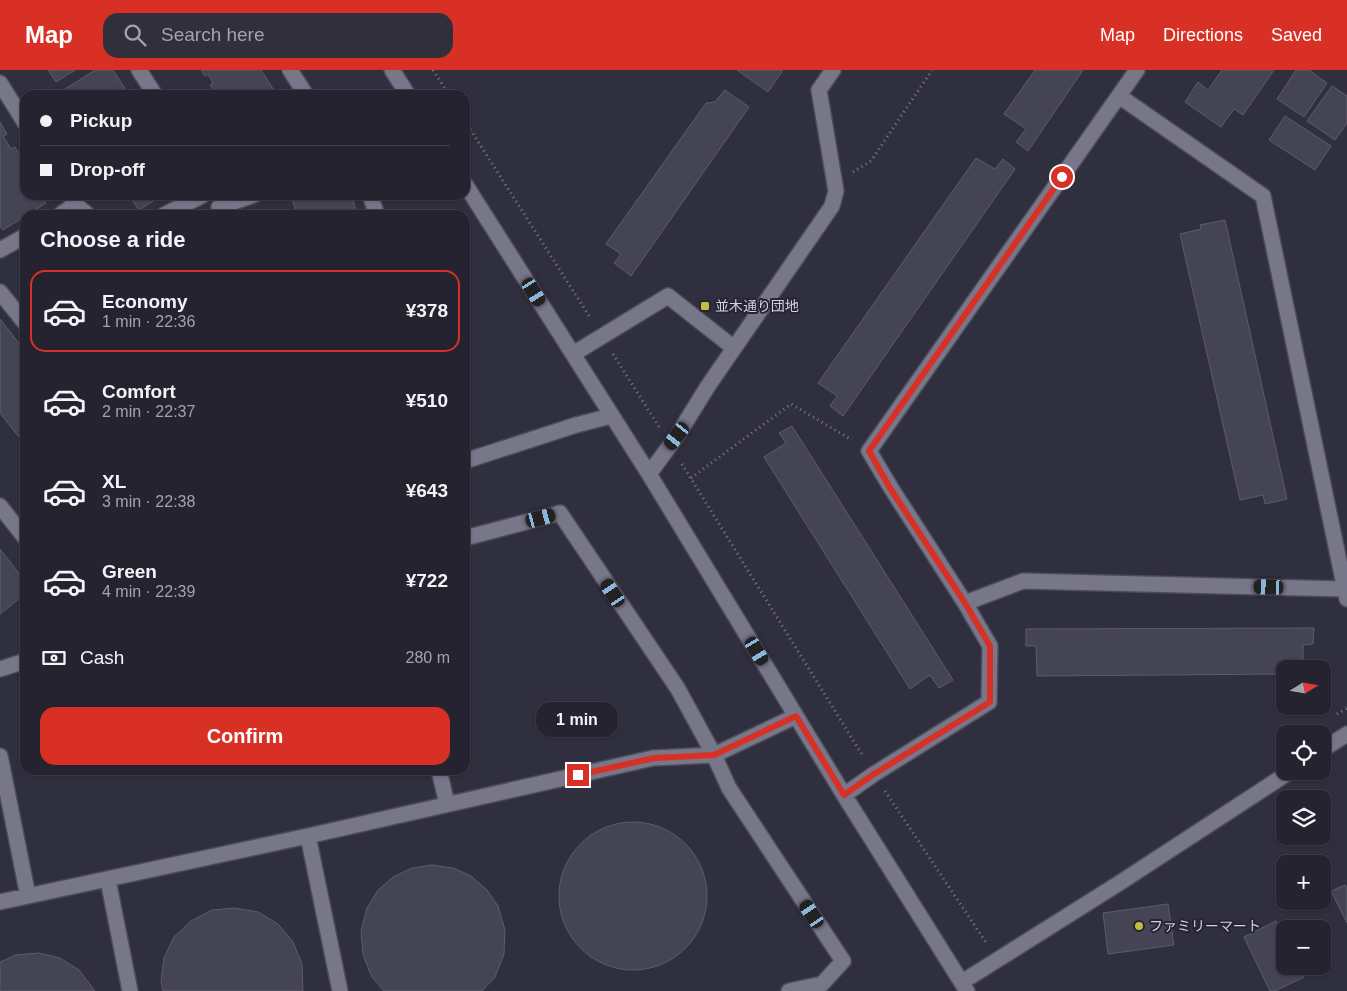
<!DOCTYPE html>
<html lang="en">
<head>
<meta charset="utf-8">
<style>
  body { margin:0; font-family:Arial,"Noto Sans JP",sans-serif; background:#302f3b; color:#f1f3f6; height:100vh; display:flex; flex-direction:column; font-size:19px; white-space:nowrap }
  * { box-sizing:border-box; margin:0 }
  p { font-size:16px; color:#a3a4aa }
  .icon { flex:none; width:28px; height:28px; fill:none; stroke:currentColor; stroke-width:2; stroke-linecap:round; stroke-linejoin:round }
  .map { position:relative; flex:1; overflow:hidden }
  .sheet { position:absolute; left:20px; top:140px; width:450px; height:565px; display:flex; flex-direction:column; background:#24232f; border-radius:15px; box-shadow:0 1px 4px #0004,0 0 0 1px #41404b }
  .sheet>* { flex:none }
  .hud { position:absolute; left:20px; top:20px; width:450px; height:110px; border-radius:15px; box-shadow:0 1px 4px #0004,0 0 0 1px #41404b; display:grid; align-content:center; height:110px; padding:0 20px; background:#24232f }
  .needle { width:32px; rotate:79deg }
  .buttons { position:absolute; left:1276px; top:590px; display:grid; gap:10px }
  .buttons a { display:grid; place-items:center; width:55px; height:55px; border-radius:10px; background:#24232f; box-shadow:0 1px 4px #0004,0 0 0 1px #41404b; font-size:25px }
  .end { position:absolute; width:22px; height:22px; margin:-11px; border:6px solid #d93025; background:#fff; box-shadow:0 0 0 2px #fff }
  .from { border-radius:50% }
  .bubble { position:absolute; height:35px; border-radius:15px; background:#24232f; box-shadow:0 1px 4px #0004,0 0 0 1px #41404b; font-size:16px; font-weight:700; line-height:35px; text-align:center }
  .car { position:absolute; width:15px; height:30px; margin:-15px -8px; border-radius:6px; box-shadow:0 0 4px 1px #0007; background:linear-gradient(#222 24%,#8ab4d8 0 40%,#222 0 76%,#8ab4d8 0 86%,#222 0) }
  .hud b { display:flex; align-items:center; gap:18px; height:48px; font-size:19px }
  .hud b+b { border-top:1px solid #41404b }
  .hud i { width:12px; height:12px; background:#f1f3f6 }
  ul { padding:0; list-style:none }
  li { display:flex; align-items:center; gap:15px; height:82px; margin:0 10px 8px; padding:0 10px; border:2px solid transparent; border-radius:15px }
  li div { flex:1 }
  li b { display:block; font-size:19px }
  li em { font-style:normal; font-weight:700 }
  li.active { border-color:#d93025 }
  li>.icon { width:45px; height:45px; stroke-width:1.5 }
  h2 { padding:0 20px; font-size:22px; line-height:60px }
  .pay { display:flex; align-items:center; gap:12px; height:55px; padding:0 20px; font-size:19px }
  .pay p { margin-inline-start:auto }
  .cta { display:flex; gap:10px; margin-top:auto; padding:10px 20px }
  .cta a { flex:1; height:58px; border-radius:15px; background:#d93025; color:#fff; font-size:20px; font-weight:700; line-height:58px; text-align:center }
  header { display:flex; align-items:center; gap:30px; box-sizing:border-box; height:70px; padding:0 25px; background:#d93025; color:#fff }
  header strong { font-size:24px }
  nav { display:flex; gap:28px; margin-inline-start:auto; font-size:18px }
  .search { width:350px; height:45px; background:#302f3b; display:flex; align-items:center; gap:12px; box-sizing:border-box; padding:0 18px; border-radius:15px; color:#a3a4aa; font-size:19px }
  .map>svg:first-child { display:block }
  .building { fill:#454455; stroke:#5d5c6d }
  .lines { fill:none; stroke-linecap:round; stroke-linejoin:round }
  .minor-casing { stroke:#4c4b58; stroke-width:18 }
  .path { stroke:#7d7c8a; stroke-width:3; stroke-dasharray:1 4; stroke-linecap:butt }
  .minor { stroke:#78778a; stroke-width:15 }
  .route { stroke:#d93025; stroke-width:6 }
  .poi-dot { fill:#c2bd3f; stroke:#262534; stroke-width:2 }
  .labels { text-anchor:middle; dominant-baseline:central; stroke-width:4; stroke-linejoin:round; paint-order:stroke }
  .poi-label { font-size:14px; fill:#d2d1dc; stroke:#262534; text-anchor:start }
</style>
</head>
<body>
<header>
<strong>Map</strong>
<div class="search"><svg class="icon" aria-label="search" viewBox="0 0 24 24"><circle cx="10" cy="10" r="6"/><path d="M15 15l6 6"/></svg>Search here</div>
<nav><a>Map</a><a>Directions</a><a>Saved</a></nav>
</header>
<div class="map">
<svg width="1347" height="921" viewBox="0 0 1347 921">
  <rect width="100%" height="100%" fill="#302f3f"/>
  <!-- building -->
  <path class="building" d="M48,0H75L56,12Z
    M95,0H113L129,25H64L62,21Z
    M201,0H261L277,25L281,22L283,25H221L219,22L216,24L210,15L213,13L208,4L205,6Z
    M737,0H783L768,22Z
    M1035,0H1083L1028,81L1016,72L1026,59L1004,44Z
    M1222,0H1274L1243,45L1234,39L1221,57L1185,32L1198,12L1208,20Z
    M1296,0H1309L1327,13L1304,47L1277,29Z
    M1332,16L1347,26V53L1335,70L1307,51Z
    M725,20L749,37L631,206L614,193L621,184L606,174L706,33L715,32Z
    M1285,46L1331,76L1315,100L1269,70Z
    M0,52L7,64L3,66L11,79L15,77L25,92V125H41L46,133L3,160L0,156Z
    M976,88L995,99L1003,89L1015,99L843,346L830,336L837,326L818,313Z
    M129,125H163L139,140Z
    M303,125H351L358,145H297L292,129Z
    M1225,150L1287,429L1265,434L1263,425L1240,430L1180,164L1201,159L1200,155Z
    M0,249L25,281V369L22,371L0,343Z
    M792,356L953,610L939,618L930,605L910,619L764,387L786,373L779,363Z
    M0,479L25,511V524L0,544Z
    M1314,558L1313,574L1303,575V599H1285V604L1037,606L1036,576H1026V559Z
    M559 826a74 74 0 1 1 148 0a74 74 0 1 1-148 0Z
    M432,795L453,798L471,806L487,820L498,836L505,860L504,884L495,907L482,921H384L372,907L363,885L361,861L367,838L378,820L393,807L412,798Z
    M1345,815L1346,817H1347V853L1331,821Z
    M1168,834L1174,875L1108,884L1103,843Z
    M235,838L258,842L278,854L293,872L302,894L303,921H163L161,912L164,888L174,867L191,851L212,840Z
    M1276,851L1285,868V896H1299L1304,907L1275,921H1270L1244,867Z
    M39,883L60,888L79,900L95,921H0V892L16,885Z"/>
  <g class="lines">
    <defs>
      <path id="minor" d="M139,0L155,25
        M290,0L306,25
        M392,0L408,25
        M0,13L25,53
        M1119,26L1263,126L1347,529
        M465,114L649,404L844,725L967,921
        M70,125L75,134L88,145
        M370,125L377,145
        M219,137L254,125
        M60,145L75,134
        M164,145L203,125
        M0,180L25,166
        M0,222L25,253
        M573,284L668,226L734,278
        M465,391L576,355L611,346
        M649,404L677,366L708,316L832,136L836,121L819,20L833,0
        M0,436L25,468
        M465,468L560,443L678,619L714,685L729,718L843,891L822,914L789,921
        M965,533L1023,511L1345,519
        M0,599L25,591
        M1322,680L1347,664
        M0,686L28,826
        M439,700L447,734
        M844,725L874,704L989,632L990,576L965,533L891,418L869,381L1137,0
        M308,766L340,921
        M108,810L130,921
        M0,832L308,766L653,688L714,685L796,646
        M962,912L1121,812L1291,701"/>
    </defs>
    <!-- minor casing -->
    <use href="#minor" class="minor-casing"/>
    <!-- path -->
    <path class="path" d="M433,0L449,25
      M465,51L591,249
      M853,102L871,91L932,0
      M613,284L659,357
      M682,394L863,686
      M691,408L791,334L852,370
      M1337,644L1347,638
      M885,721L987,874"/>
    <!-- minor -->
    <use href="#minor" class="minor"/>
  </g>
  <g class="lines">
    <!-- route -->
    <path class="route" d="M578,705L654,688L714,685L796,646L844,725L874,704L990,632V576L965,533L890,418L869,381L1062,107"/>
  </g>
  <!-- markers -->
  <g class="poi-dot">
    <rect x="700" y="231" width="10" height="10" rx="2.5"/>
    <circle cx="1139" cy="856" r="5"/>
  </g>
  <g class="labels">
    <!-- poi labels -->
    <g class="poi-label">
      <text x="715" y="236">並木通り団地</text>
      <text x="1149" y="856">ファミリーマート</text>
    </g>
  </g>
</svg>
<div class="buttons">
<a><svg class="needle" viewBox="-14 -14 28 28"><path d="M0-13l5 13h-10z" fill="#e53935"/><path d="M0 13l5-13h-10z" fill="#a3a4aa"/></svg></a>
<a><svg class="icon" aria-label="locate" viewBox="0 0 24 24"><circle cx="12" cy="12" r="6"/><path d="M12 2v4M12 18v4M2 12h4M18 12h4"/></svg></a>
<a><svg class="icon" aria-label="layers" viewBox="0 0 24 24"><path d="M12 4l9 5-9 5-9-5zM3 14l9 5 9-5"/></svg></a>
<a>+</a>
<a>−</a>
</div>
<i class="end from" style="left:1062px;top:107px"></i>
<i class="end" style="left:578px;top:705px"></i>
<div class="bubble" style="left:536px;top:632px;width:82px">1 min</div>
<i class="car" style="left:534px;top:222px;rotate:148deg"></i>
<i class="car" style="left:677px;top:366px;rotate:217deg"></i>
<i class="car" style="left:541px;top:448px;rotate:75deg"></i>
<i class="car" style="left:1269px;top:517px;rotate:272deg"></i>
<i class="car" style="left:613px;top:523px;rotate:326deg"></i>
<i class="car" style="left:757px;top:581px;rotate:149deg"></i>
<i class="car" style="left:812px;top:844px;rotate:326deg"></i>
<div class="hud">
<b><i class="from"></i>Pickup</b>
<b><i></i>Drop-off</b>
</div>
<section class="sheet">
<h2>Choose a ride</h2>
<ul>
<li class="active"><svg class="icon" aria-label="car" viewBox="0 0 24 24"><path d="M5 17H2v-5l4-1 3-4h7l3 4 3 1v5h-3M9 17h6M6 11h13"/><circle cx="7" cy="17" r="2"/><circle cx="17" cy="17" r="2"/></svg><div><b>Economy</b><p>1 min · 22:36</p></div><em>¥378</em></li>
<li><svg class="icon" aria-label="car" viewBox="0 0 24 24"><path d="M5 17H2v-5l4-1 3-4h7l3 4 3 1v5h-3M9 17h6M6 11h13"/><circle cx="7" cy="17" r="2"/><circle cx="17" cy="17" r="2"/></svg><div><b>Comfort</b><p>2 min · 22:37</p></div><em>¥510</em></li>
<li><svg class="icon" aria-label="car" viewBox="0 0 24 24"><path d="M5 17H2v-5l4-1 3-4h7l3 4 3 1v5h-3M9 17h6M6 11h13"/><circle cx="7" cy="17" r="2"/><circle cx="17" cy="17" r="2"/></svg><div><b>XL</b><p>3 min · 22:38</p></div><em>¥643</em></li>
<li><svg class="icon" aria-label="car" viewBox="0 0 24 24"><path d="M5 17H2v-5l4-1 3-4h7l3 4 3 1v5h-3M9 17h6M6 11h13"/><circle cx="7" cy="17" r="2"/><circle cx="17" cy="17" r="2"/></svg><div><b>Green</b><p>4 min · 22:39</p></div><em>¥722</em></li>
</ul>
<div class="pay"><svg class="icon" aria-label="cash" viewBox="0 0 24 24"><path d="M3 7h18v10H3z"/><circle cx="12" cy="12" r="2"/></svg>Cash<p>280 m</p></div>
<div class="cta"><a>Confirm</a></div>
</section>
</div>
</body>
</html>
